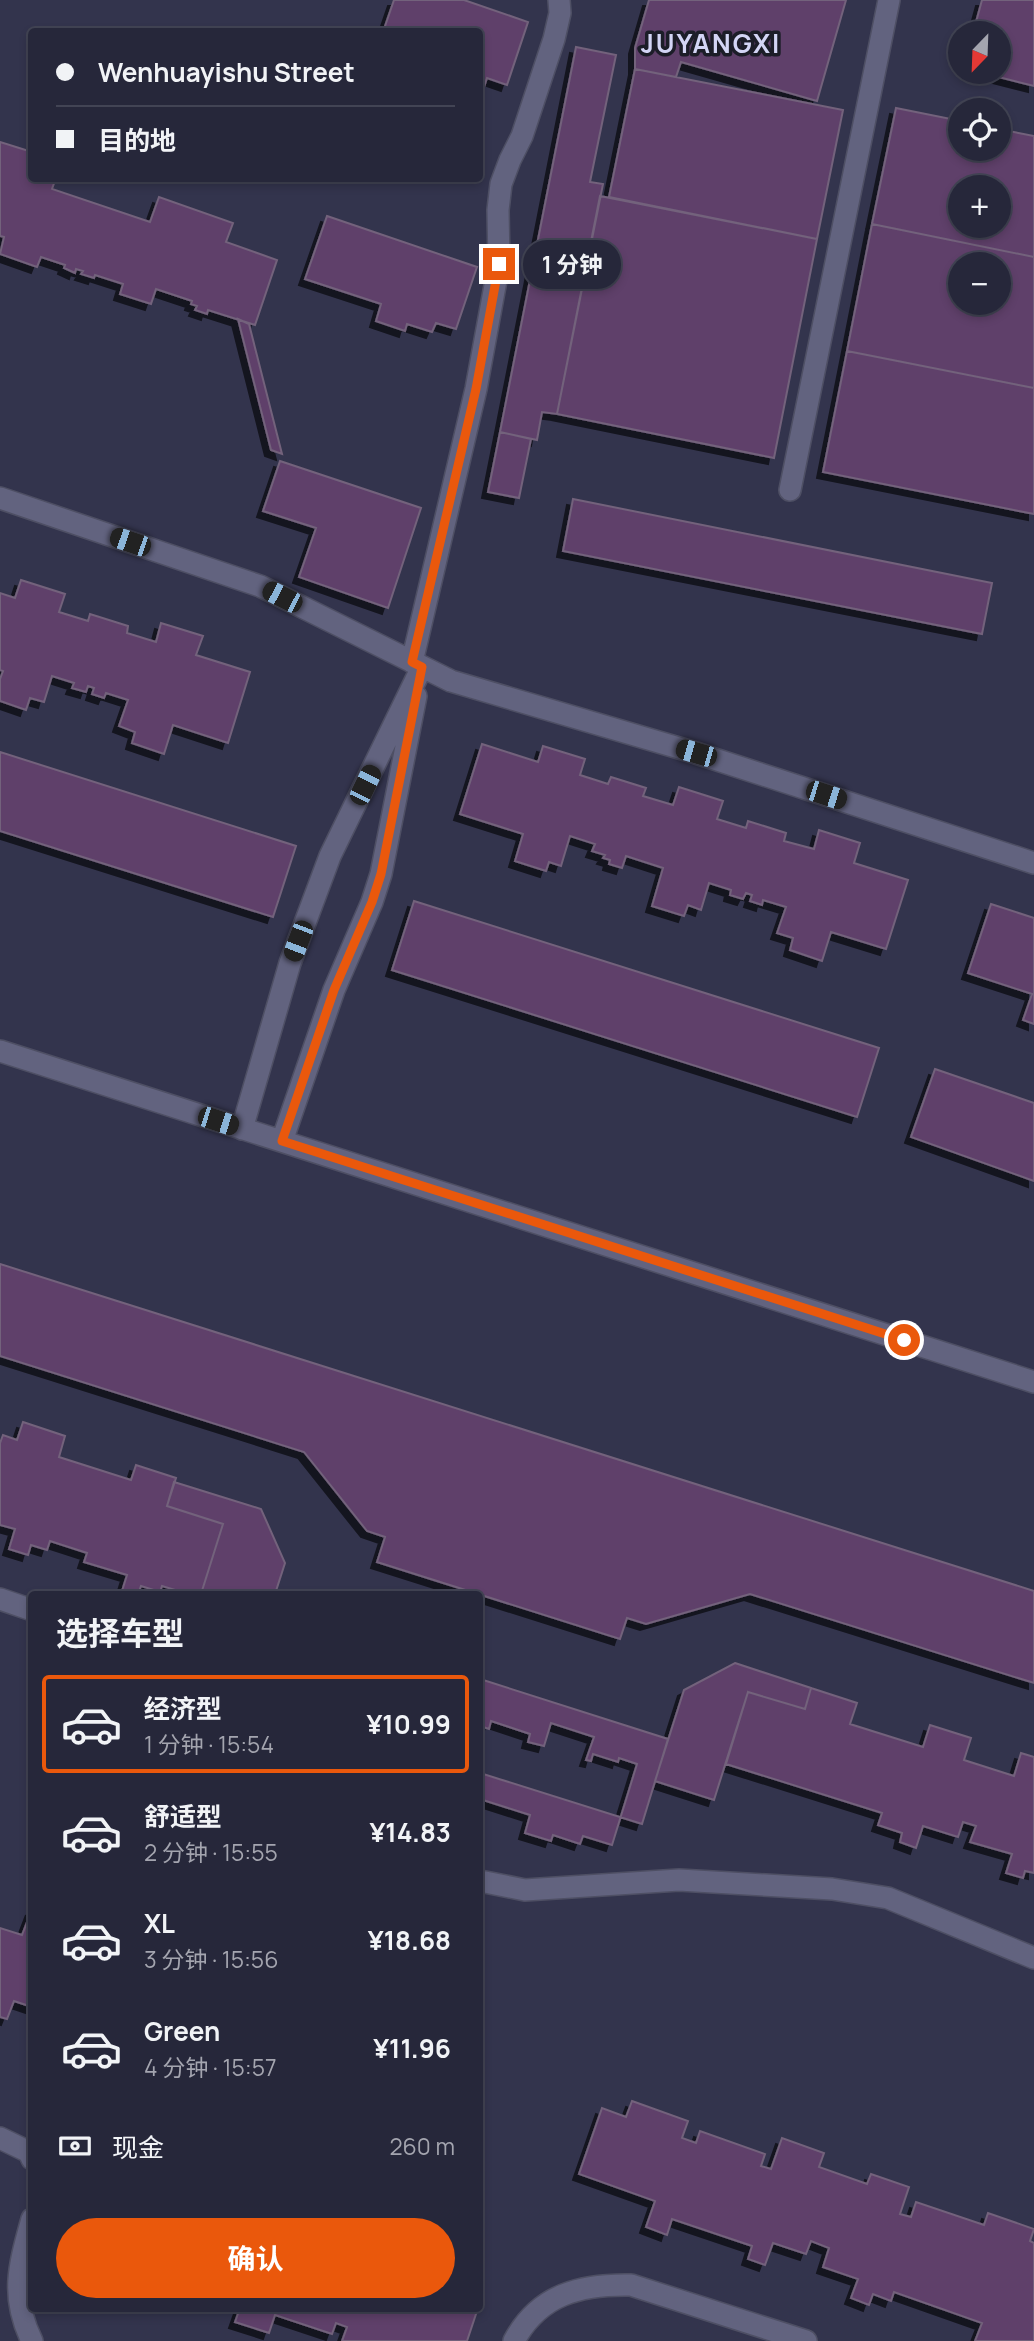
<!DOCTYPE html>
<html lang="zh">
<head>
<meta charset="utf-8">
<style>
  body { margin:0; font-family:Manrope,"Noto Sans SC",sans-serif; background:#323345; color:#f1f3f6; height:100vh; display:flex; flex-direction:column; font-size:26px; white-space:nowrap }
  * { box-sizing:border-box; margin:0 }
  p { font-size:23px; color:#a4a5af }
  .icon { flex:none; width:38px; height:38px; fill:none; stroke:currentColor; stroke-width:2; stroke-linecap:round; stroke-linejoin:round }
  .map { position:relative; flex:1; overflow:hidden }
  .details { position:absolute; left:28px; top:1591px; width:455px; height:721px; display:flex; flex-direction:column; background:#26273a; border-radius:7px; box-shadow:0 4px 10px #0003,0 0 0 2px #424454 }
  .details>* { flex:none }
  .hud { position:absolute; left:28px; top:28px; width:455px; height:154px; border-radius:7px; box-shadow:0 4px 10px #0003,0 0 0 2px #424454; display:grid; align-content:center; height:154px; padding:0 28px; background:#26273a }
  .needle { width:46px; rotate:203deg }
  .tools { position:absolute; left:948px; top:21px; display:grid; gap:14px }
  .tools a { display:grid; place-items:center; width:63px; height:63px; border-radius:50%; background:#26273a; box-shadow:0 4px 10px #0003,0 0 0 2px #424454; font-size:35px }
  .end { position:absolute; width:32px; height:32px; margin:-16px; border:9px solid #ea580c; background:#fff; box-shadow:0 0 0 4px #fff }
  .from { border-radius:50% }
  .bubble { position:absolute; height:49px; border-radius:24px; background:#26273a; box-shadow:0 4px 10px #0003,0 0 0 2px #424454; font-size:23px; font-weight:700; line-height:49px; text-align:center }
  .car { position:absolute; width:21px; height:42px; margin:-21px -10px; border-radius:9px; box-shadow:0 0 5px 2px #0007; background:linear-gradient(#222 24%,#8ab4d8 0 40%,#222 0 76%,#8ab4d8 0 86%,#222 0) }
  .hud b { display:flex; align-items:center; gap:24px; height:66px; font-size:26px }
  .hud b+b { border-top:2px solid #424454 }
  .hud i { width:18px; height:18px; background:#f1f3f6 }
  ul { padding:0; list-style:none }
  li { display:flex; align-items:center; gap:21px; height:98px; margin:0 14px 10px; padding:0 14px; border:4px solid transparent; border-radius:7px }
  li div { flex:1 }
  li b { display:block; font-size:26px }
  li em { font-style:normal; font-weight:700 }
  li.active { border-color:#ea580c }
  li>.icon { width:63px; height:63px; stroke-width:1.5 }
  h2 { padding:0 28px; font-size:32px; line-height:84px }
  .pay { display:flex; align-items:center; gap:18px; height:77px; padding:0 28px; font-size:26px }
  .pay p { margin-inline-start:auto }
  .primary-button { display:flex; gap:14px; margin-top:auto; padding:14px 28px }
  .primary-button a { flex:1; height:80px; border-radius:42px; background:#ea580c; color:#fff; font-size:28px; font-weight:700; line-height:80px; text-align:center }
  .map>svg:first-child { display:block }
  .building { fill:#5f416b; stroke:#73627b; stroke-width:2; fill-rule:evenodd; filter:url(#shadow) }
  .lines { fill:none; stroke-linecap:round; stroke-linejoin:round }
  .minor-casing { stroke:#4e4f64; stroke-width:24 }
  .minor { stroke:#62637f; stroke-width:21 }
  .route { stroke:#ea580c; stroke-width:9 }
  .labels { text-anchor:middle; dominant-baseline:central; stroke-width:7; stroke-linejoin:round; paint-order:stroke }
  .district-label { font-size:26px; font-weight:bold; letter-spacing:2px; fill:#d3d5f5; stroke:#1c1d28 }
</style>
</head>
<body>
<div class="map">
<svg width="1034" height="2341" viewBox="0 0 1034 2341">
  <defs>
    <filter id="shadow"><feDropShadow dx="-6" dy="6" stdDeviation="0" flood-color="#0009"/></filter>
  </defs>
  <rect width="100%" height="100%" fill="#33344d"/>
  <!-- building -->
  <path class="building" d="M394,0H464L528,22L507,85L487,78L484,87L480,86V32H383Z
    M649,0H846L817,101L681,62L676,77L635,69V48Z
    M982,0H1034V86L979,72H999V33H973Z
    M576,47L616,55L590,182L603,184L557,414L542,412L537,440L500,432Z
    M635,69L843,110L817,239L609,197Z
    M896,108L961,121V149H999V129L1034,136V257L872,224ZM961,187H999V226H961Z
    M0,142L32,152V178H56L52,189L150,222L159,197L233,223L226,242L277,260L255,325L208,310L207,314L195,310L197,306L191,304L192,301L156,289L151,304L120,294L123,284L95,275L94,278L81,274L83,271L76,269L75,273L64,268L65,265L41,257L37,267L0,254L4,237L0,236Z
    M600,196L817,239L774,458L557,414Z
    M327,216L477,267L456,329L436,323L432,332L407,324L405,331L376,321L381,304L305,279Z
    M872,224L1034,257V388L847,351ZM961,264H999V303H961Z
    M238,319L249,324L282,454L271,450Z
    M847,351L1034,388V514L823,472Z
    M500,432L531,439L519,498L488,492Z
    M280,461L421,508L388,608L299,577L316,528L263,511Z
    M573,499L992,583L982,634L563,551Z
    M21,580L65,594L59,612L88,621L90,614L128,626L127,633L156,642L161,623L203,636L196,655L250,672L228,743L173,725L164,754L132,743L135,732L119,726L128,700L106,693L104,698L92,694L94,688L88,686L86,692L72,688L74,683L52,676L44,702L30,698L26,710L0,701V679L3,671L0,670V593L15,598Z
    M482,744L538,762L543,746L585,759L580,775L608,784L611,777L646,788L643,796L673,805L679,787L723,801L717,819L746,828L748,821L786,833L784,841L814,849L819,830L860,843L854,863L908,880L886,949L831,932L822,961L790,950L793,938L777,933L786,907L763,900L762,905L750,901L752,895L746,893L743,899L730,895L731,890L709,883L701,910L688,905L684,916L652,906L663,868L626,856L622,868L609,864L610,860L603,858L605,855L592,851L595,844L570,836L561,866L549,862L546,871L515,861L523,834L460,814Z
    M0,752L296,846L273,917L0,831Z
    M414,901L879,1048L857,1117L392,970Z
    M991,904L1034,918V1024L1023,1020L1032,994L968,973Z
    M935,1069L1034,1103V1181L911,1137Z
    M0,1264L1034,1591V1683L750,1594L646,1624L627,1618L620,1639L377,1562L385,1537L367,1531L304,1452L0,1356Z
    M23,1422L65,1436L59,1457L131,1480L136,1465L176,1478L167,1506L223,1524L201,1594H188L162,1586L160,1592L141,1586L138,1594L122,1591L127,1575L84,1562L87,1553L50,1541L47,1550L31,1545L28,1555L9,1549L15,1529L0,1525V1443L3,1435L17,1440Z
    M174,1482L261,1509L285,1563L275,1594H201L223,1524L167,1506Z
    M735,1663L811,1688L805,1709L748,1692L714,1800L655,1781L684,1690Z
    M480,1679L668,1739L642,1824L480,1773Z
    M811,1688L857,1703L850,1724L923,1747L930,1725L971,1738L964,1760L1014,1776L1021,1753L1034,1757V1873L1025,1871L1023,1878L1006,1873L1012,1854L970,1842L976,1826L963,1822L958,1837L923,1826L916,1848L900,1842L902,1833L878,1825L882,1813L726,1764L748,1692L805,1709Z
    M491,1721L530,1734L528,1742L544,1746L551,1723L594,1737L586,1760L591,1761L593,1754L618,1762L619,1758L637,1764L612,1845L583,1836L580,1844L553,1835L551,1841L525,1833L530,1815L483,1800L480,1811V1726L489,1729Z
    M32,1909V2007L14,2001L7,2019L0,2017V1928L22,1935Z
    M632,2101L688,2121L682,2138L696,2143L700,2131L765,2154L761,2166L771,2169L782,2138L824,2153L819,2167L867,2184L871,2174L909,2187L900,2214L911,2217L916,2202L984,2225L988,2213L1034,2229L1030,2241L1034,2243V2341H975L982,2323L894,2292L891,2301L873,2294L869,2305L851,2298L858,2279L823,2267L829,2248L811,2241L806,2254L773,2243L765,2265L748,2259L752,2246L672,2219L667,2235L646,2227L655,2201L579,2174L602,2108L626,2117Z
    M240,2308H478L467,2341H342L347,2327L336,2323L332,2334L275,2315L269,2333L235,2322Z"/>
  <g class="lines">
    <defs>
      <path id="minor" d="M790,490L889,0
        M0,498L260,586L451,681L696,753L1034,863
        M412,662L476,389L499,264L498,210L501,184L510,160L522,136L554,39L560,13L559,0
        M0,1051L1034,1382
        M242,1129L290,963L330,856L422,667
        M282,1141L334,990L372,902L381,874L416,696
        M0,1599L32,1610
        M480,1881L525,1890L679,1880L832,1889L888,1898L1034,1958
        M0,2138L29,2152L32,2159
        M32,2219C19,2266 10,2296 32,2341
        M514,2341C539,2294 581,2284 631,2285L806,2341"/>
    </defs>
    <!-- minor casing -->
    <use href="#minor" class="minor-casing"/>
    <!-- minor -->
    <use href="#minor" class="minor"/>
  </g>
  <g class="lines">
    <!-- route -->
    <path class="route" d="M499,264L476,389L412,662L422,667L381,874L372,902L334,990L282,1141L904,1340"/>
  </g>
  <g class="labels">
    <!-- district labels -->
    <g class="district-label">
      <text x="711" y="43">JUYANGXI</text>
    </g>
  </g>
</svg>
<div class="tools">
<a><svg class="needle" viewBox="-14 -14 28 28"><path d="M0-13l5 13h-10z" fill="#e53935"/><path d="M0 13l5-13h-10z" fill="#a4a5af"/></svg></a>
<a><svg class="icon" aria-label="locate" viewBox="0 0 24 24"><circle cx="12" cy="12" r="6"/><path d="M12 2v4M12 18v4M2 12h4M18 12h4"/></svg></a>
<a>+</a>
<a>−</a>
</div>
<i class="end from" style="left:904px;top:1340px"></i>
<i class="end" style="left:499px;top:264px"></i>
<div class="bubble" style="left:523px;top:240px;width:98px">1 分钟</div>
<i class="car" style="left:130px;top:542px;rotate:289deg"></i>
<i class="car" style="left:282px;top:597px;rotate:297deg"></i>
<i class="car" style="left:696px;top:753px;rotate:286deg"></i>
<i class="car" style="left:365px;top:785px;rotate:26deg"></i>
<i class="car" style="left:826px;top:795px;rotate:108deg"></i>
<i class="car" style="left:298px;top:941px;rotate:201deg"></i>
<i class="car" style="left:218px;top:1121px;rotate:108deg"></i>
<div class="hud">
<b><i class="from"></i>Wenhuayishu Street</b>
<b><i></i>目的地</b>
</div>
<section class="details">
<h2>选择车型</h2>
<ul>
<li class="active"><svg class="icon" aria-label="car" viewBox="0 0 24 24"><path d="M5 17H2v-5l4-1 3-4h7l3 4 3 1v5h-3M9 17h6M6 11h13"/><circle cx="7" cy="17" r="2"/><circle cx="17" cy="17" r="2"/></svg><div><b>经济型</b><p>1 分钟 · 15:54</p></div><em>¥10.99</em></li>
<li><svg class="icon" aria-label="car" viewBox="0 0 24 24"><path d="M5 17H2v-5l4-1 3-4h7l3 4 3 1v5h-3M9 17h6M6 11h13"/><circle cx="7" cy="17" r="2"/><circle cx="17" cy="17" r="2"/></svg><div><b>舒适型</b><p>2 分钟 · 15:55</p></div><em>¥14.83</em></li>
<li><svg class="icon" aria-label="car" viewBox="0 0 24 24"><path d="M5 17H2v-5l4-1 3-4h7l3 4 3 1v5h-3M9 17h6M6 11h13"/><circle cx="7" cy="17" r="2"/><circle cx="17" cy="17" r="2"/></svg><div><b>XL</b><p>3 分钟 · 15:56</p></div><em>¥18.68</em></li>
<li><svg class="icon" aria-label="car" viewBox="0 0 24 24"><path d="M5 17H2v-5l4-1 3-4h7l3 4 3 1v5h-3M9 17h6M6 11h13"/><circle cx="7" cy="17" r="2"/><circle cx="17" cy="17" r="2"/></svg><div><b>Green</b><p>4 分钟 · 15:57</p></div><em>¥11.96</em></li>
</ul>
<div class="pay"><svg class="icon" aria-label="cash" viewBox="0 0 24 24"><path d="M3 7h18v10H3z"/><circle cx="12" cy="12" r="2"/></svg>现金<p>260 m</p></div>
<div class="primary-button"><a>确认</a></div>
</section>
</div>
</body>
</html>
